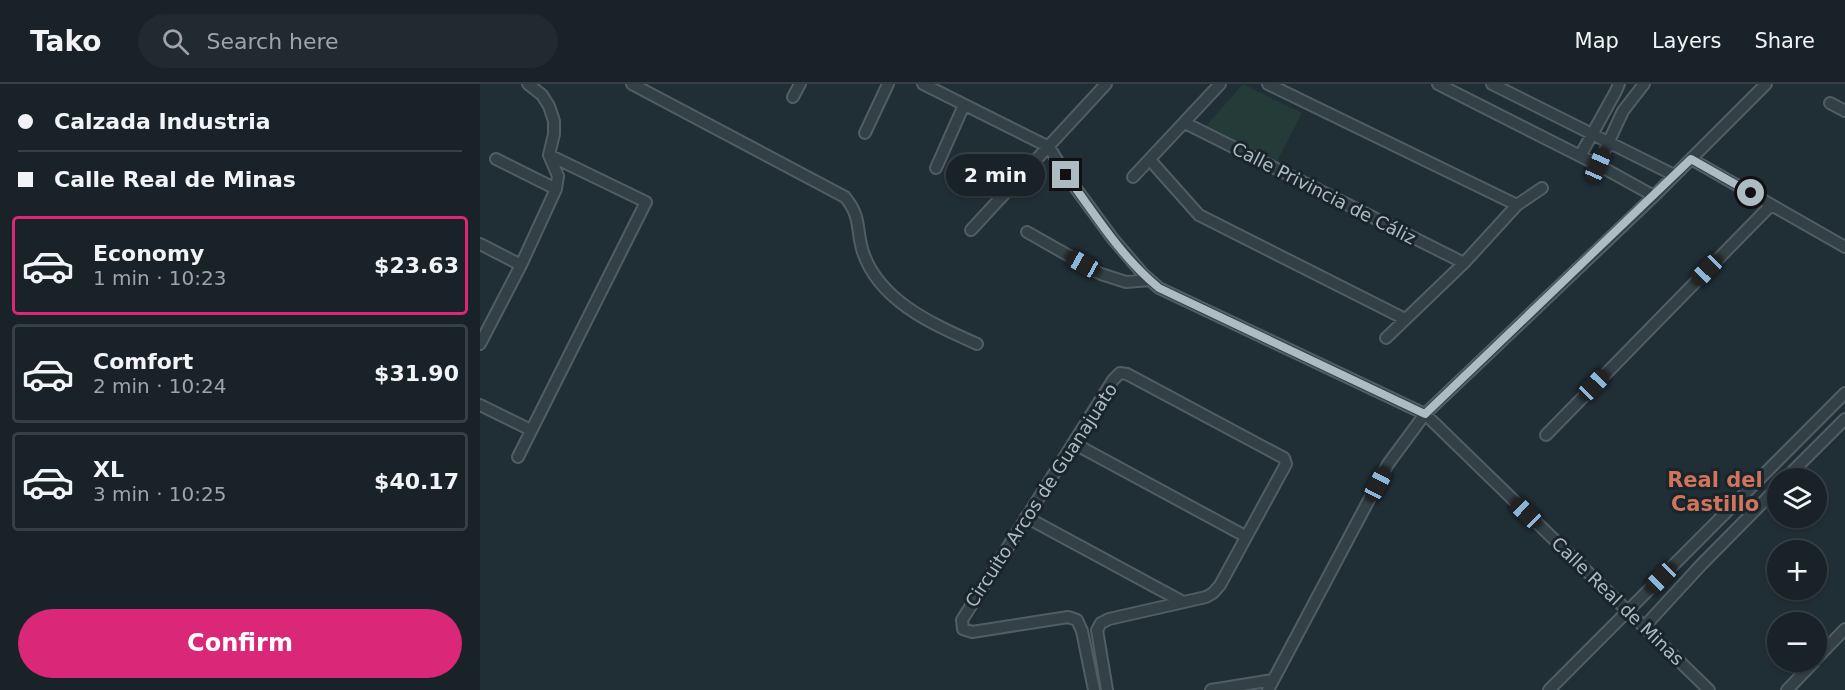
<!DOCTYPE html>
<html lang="en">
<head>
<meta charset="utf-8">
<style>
  body { margin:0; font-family:"DejaVu Sans",sans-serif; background:#212a30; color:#f1f3f6; height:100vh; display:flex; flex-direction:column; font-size:22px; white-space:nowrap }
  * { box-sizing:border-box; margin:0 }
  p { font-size:20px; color:#9fa4a8 }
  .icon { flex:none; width:33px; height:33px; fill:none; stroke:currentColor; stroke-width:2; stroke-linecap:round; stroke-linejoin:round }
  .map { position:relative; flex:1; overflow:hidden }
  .drawer { display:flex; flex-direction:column; background:#182228; width:480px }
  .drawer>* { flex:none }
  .hud { display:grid; align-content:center; height:132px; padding:0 18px; background:#182228 }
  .fabs { position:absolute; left:1287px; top:384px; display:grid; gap:12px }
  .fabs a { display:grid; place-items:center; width:60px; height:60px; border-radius:50%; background:#182228; box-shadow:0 2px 4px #0004,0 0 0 2px #363f45; font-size:30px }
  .end { position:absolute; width:27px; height:27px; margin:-14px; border:8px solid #adbbc3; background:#111; box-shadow:0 0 0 3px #111 }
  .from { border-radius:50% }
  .bubble { position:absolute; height:42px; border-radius:21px; background:#182228; box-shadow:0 2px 4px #0004,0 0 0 2px #363f45; font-size:20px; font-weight:600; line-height:42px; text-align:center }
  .car { position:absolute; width:18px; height:36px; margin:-18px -9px; border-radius:8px; box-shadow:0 0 4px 2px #0007; background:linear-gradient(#222 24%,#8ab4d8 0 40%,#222 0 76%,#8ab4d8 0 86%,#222 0) }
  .hud b { display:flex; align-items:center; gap:21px; height:57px; font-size:22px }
  .hud b+b { border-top:2px solid #363f45 }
  .hud i { width:15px; height:15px; background:#f1f3f6 }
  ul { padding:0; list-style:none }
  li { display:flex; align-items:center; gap:18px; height:99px; margin:0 12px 9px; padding:0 6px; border:3px solid #363f45; border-radius:6px }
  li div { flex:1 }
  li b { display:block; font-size:22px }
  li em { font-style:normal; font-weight:600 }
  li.selected { border-color:#db2777 }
  li>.icon { width:54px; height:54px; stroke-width:1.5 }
  .primary-button { display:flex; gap:12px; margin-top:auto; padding:12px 18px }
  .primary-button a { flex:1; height:69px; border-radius:36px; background:#db2777; color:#fff; font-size:24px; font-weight:600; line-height:69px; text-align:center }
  header { display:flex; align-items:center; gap:36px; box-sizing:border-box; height:84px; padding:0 30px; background:#182228; border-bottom:2px solid #363f45 }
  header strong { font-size:28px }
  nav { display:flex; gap:33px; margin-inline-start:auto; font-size:21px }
  .search { width:420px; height:54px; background:#212a30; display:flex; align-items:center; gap:15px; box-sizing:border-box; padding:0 21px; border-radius:33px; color:#9fa4a8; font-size:22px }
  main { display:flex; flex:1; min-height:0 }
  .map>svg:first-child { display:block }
  .green { fill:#253b37 }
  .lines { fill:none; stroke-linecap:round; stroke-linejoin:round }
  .minor-casing { stroke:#515d64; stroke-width:14 }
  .minor { stroke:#334046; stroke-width:10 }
  .route { stroke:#adbbc3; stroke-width:8 }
  .labels { text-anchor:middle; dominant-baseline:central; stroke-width:6; stroke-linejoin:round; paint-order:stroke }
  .street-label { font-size:18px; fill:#adbbc3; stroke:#19242b }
  .quarter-label { font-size:21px; font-weight:bold; fill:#d0745c; stroke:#19242b }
</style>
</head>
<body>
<header>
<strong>Tako</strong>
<div class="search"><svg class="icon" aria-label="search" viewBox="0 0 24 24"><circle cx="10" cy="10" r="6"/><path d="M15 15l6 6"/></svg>Search here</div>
<nav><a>Map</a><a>Layers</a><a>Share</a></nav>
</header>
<main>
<section class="drawer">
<div class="hud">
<b><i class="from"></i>Calzada Industria</b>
<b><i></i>Calle Real de Minas</b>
</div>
<ul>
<li class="selected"><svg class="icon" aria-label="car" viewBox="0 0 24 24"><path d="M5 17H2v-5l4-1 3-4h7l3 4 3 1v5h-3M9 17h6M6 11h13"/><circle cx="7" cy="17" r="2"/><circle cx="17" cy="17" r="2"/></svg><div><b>Economy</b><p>1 min · 10:23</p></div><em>$23.63</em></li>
<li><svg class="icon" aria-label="car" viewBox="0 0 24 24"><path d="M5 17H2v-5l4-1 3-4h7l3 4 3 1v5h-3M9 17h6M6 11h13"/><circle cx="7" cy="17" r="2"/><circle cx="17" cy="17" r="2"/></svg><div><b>Comfort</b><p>2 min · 10:24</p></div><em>$31.90</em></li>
<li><svg class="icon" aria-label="car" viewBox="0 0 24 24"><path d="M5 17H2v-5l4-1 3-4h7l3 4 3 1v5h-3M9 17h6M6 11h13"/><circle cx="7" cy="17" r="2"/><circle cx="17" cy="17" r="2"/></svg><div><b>XL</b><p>3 min · 10:25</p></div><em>$40.17</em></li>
</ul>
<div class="primary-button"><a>Confirm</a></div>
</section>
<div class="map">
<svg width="1365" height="606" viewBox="0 0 1365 606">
  <rect width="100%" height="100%" fill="#202e36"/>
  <!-- green -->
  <path class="green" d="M763,0L822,29L796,79L725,43Z"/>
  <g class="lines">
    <defs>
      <path id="minor" d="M152,0L365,113C381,133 376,142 382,165C397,216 452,240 497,260
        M443,0L569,63L586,91L633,155L663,190L679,204L945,330L1229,606
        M788,0L1037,121
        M958,0L1118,81L1174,112
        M1012,0L1194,91
        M313,13L320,0
        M1350,19L1365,27
        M705,39L984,179
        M385,49L408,0
        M1100,72L1136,7L1139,0
        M16,75L76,105
        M1211,75L1365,163
        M670,76L719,131L925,235
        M1118,81L1143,27L1164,0
        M456,84L484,21
        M653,93L740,0
        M491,146L626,0
        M547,148L621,190L646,198L670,196
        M0,160L41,181
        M906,254L984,179L1037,121L1062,104
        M0,260L41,181L76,105L78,92L69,71L74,50V37L69,22L62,11L48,0
        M0,321L51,346
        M1066,351L1291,121
        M593,359L765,452
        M38,373L166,118L69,71
        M1306,394L1365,335
        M546,433L703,518
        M1164,543L1221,481L1298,403
        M1336,575L1365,545
        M614,606L602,547L597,536L588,533L492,548L483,545L482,536L633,296L640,289L647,290L804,374L806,380L740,501L733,509L726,513L629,535L621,539L617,546L627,606
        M731,606L793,596
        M788,606L908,380L945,330L1174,112L1286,0
        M1069,606L1365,309
        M1307,606L1334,578"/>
    </defs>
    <!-- minor casing -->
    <use href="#minor" class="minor-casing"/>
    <!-- minor -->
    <use href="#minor" class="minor"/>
  </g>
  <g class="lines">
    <!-- route -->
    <path class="route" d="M586,91C615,130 641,173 679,204L945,330L1211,75L1271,109"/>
  </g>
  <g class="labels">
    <!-- street labels -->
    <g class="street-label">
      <text transform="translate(844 109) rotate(27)">Calle Privincia de Cáliz</text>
      <text transform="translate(561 411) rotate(-57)">Circuito Arcos de Guanajuato</text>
      <text transform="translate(1138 517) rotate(44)">Calle Real de Minas</text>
    </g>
    <!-- quarter labels -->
    <g class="quarter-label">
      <text x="1235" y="396">Real del<tspan x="1235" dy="24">Castillo</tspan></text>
    </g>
  </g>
</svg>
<div class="fabs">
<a><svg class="icon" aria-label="layers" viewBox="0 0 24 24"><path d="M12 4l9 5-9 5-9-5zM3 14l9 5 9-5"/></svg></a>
<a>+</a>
<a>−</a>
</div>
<i class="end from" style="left:1271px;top:109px"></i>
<i class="end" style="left:586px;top:91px"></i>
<div class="bubble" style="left:466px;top:70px;width:99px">2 min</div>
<i class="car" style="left:1118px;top:81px;rotate:24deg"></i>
<i class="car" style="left:603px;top:180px;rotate:299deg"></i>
<i class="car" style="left:1227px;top:186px;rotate:224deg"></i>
<i class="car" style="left:1114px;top:301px;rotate:44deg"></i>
<i class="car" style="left:898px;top:400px;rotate:28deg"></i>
<i class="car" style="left:1046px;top:429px;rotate:314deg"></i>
<i class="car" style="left:1181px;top:494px;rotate:225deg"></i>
</div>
</main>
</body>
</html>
